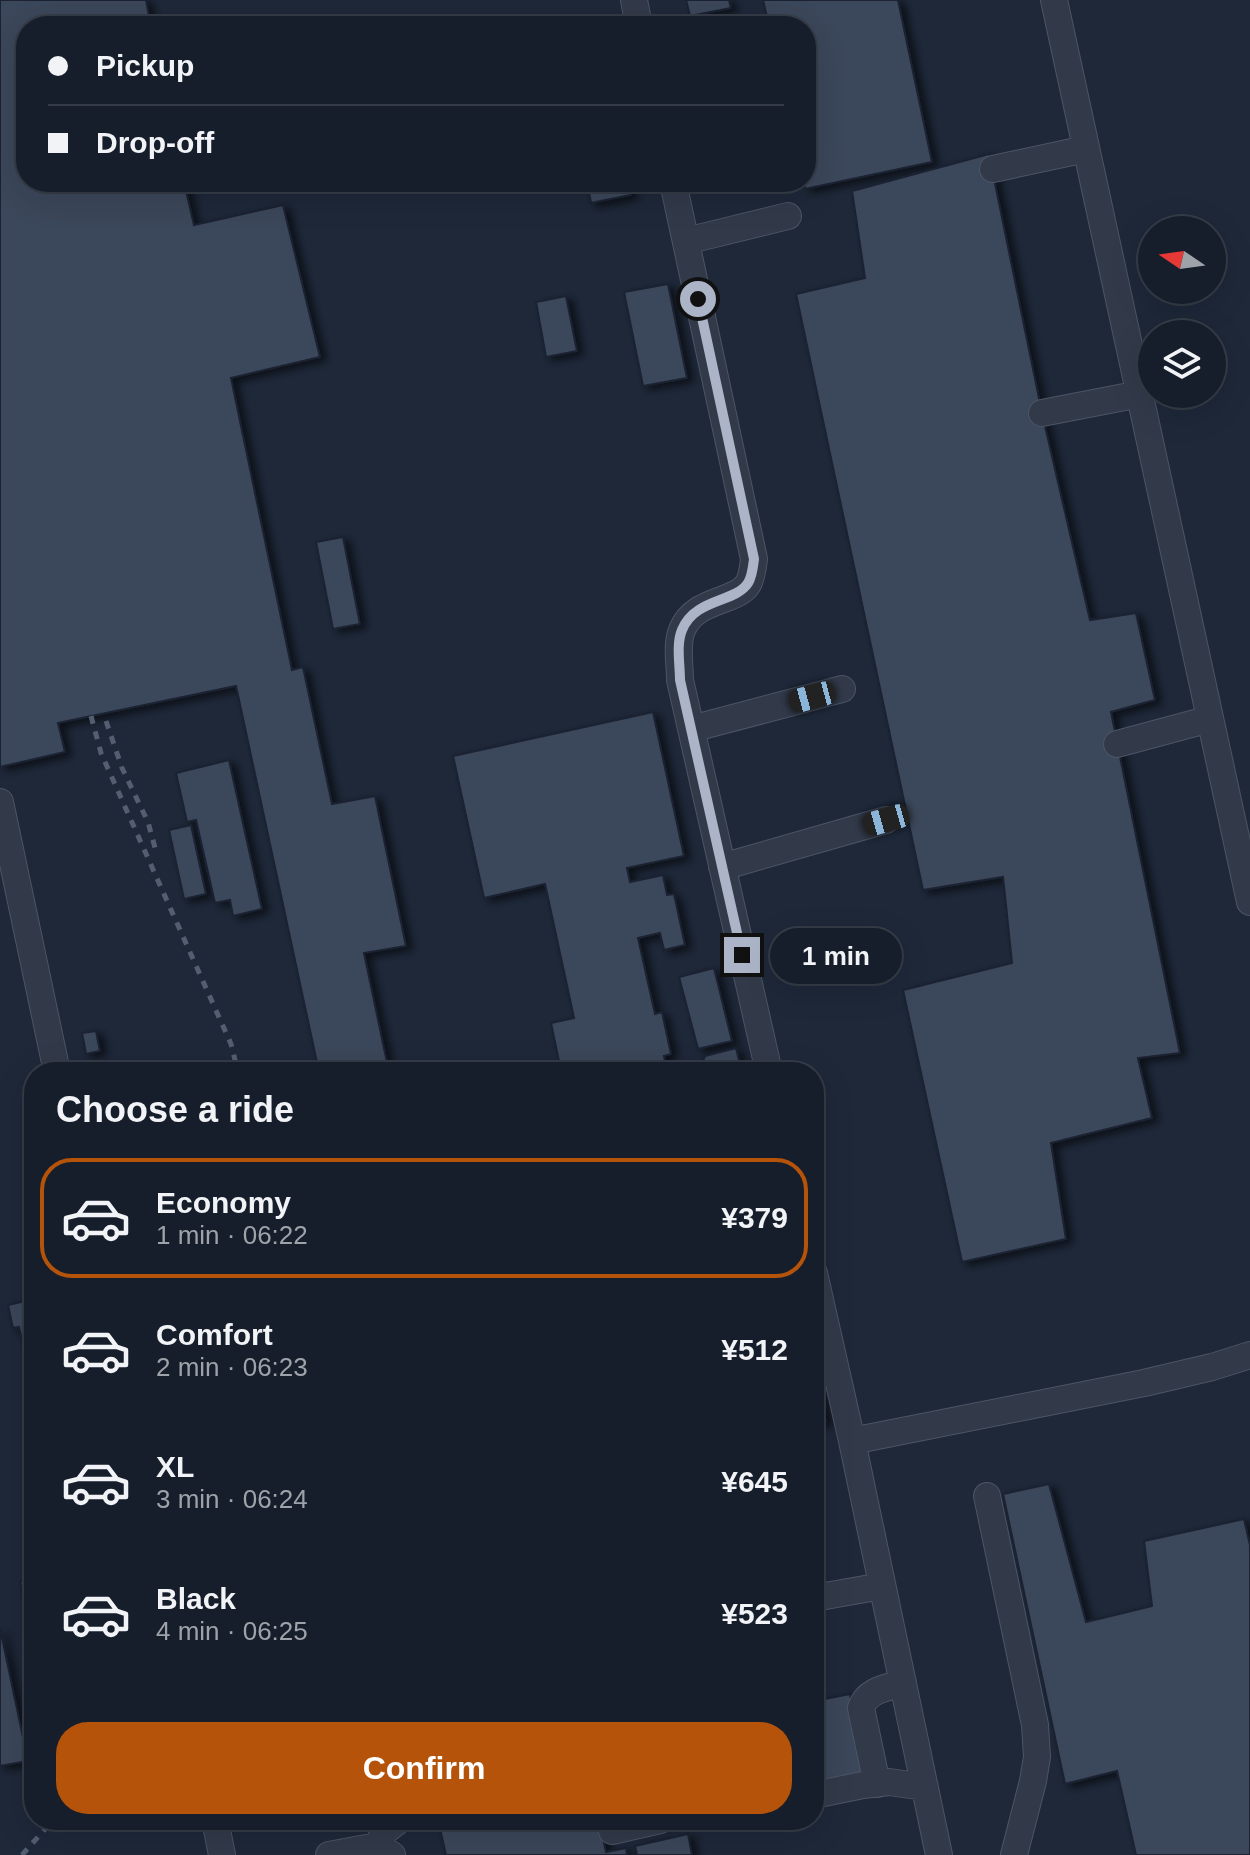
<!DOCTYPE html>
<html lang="en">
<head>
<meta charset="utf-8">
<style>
  body { margin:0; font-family:Helvetica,sans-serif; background:#232b37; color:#f1f3f6; height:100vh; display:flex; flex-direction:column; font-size:30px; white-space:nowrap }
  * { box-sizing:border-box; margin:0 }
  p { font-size:26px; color:#9ea2a9 }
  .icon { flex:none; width:44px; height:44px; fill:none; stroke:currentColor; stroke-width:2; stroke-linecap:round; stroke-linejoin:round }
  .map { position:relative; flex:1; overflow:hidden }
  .panel { position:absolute; left:24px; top:1062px; width:800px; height:768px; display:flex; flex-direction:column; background:#161e2b; border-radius:32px; box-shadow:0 8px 32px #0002,0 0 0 2px #353c47 }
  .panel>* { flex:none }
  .banner { position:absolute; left:16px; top:16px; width:800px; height:176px; border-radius:32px; box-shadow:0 8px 32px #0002,0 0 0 2px #353c47; display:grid; align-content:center; height:176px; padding:0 32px; background:#161e2b }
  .needle { width:52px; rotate:283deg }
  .buttons { position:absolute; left:1138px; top:216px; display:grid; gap:16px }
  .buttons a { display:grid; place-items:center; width:88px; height:88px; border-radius:50%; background:#161e2b; box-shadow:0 8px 32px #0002,0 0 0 2px #353c47; font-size:40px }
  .end { position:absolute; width:36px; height:36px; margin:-18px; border:10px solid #acb5c7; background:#111; box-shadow:0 0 0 4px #111 }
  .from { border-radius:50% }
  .bubble { position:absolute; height:56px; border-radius:28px; background:#161e2b; box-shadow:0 8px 32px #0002,0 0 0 2px #353c47; font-size:26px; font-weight:600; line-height:56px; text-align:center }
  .car { position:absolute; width:24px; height:48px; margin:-24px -12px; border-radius:10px; box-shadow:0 0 6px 2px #0007; background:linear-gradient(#222 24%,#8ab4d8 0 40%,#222 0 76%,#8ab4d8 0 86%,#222 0) }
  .banner b { display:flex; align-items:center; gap:28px; height:76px; font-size:30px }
  .banner b+b { border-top:2px solid #353c47 }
  .banner i { width:20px; height:20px; background:#f1f3f6 }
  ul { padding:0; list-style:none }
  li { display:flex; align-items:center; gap:24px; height:120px; margin:0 16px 12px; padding:0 16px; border:4px solid transparent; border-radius:32px }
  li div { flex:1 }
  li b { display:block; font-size:30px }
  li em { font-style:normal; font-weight:600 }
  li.current { border-color:#b45309 }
  li>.icon { width:72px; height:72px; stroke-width:1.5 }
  h2 { padding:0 32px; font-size:36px; line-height:96px }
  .button { display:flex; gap:16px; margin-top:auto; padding:16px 32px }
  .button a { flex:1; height:92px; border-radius:32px; background:#b45309; color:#fff; font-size:32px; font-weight:600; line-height:92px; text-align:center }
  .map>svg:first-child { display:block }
  .building { fill:#3a465a; stroke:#1a2230; stroke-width:2; filter:url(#shadow) }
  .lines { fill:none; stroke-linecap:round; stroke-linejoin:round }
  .minor-casing { stroke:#4c5565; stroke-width:28 }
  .minor { stroke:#323a4a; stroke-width:26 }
  .rail { stroke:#535e71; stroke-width:5; stroke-dasharray:8 8; stroke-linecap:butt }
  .route { stroke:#acb5c7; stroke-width:10 }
</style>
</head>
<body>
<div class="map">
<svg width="1250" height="1855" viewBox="0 0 1250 1855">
  <defs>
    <filter id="shadow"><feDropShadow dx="6" dy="3.5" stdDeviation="4" flood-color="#0009"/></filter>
  </defs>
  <rect width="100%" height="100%" fill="#1e2839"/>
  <!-- building -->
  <path class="building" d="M0,0H146L151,26H26V182H184L194,225L283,205L320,357L231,378L292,670L303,667L332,804L375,796L406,946L364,953L389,1072H319L236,686L58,723L65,752L0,767Z
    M686,0H729L731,8L690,16Z
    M763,0H898L932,162L805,189L804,182H806V26H769Z
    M989,154L1042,413L1090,620L1136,613L1155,700L1111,712L1180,1053L1138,1058L1152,1118L1051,1143L1066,1239L962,1262L903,990L1012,963L1003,877L923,890L796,294L865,278L852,191Z
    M587,182H628L631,195L591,203Z
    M668,284L687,378L643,386L624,292Z
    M566,296L577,351L546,357L536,302Z
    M343,537L360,624L333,629L316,542Z
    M653,712L684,856L627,868L630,882L663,875L667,895L674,894L685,945L664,950L660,933L638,938L655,1014L662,1012L671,1054L664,1056L667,1072H556L561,1071L551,1023L574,1018L545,884L484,898L453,756Z
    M229,760L262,909L233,916L230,900L215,903L196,820L187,822L176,773Z
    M191,825L206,894L184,899L169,830Z
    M714,968L732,1041L698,1049L679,977Z
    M96,1031L100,1051L86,1054L82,1033Z
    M736,1048L742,1072H698L705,1056Z
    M34,1299V1395L19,1327L13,1328L8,1305Z
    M814,1365L826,1422L814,1424Z
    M1049,1484L1086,1622L1152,1606L1144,1541L1244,1519L1250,1545V1855H1136L1117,1771L1065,1784L1003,1494Z
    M34,1579V1645L20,1582Z
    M0,1628L28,1761L0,1766Z
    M850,1694L866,1775L821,1784L814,1748V1701Z
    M438,1820H599L606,1852L626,1848L627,1855H446Z
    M688,1834L692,1855H637L635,1846Z"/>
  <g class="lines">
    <defs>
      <path id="minor" d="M634,0L639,26
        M1054,0L1250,902
        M993,169L1086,149
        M673,182L754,559C753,567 752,577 748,584C736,603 695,598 682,630C676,644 680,665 680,680L769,1072
        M686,241L788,216
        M1042,413L1140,394
        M691,729L842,689
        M1117,744L1210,719
        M0,802L57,1072
        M722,867L886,820
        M814,1273L852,1441L939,1855
        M852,1441L1144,1383L1212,1367L1250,1355
        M987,1496L1035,1725L1037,1757L1033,1781L1014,1855
        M814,1598L882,1586
        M877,1784L861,1708C867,1690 886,1688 903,1683
        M814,1795L863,1785L889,1782L925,1787
        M215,1820L222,1855
        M612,1831L660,1820
        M377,1846L385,1831L399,1820
        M329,1855L377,1846L392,1855"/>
    </defs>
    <!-- minor casing -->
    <use href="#minor" class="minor-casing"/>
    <!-- minor -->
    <use href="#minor" class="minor"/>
    <!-- rail -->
    <path class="rail" d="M91,716L101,753L231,1044L238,1072
      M106,721L122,768L148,822L157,855
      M22,1855L53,1820"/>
  </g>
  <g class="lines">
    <!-- route -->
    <path class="route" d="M698,299L754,559C753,567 752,577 748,583C735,603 695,598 682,630C676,644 680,665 680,680L742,955"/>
  </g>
</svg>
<div class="buttons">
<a><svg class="needle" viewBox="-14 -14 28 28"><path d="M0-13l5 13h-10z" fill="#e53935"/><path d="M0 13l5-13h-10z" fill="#9ea2a9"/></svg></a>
<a><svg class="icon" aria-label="layers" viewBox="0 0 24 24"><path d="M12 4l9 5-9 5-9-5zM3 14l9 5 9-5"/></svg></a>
</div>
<i class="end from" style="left:698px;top:299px"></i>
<i class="end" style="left:742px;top:955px"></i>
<div class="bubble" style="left:770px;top:928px;width:132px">1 min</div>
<i class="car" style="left:812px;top:697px;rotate:255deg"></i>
<i class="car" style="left:886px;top:820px;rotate:254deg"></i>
<div class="banner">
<b><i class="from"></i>Pickup</b>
<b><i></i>Drop-off</b>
</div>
<section class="panel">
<h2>Choose a ride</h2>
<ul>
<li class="current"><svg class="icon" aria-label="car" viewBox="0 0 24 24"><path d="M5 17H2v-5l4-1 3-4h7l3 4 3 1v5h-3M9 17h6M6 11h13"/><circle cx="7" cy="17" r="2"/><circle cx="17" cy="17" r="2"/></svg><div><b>Economy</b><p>1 min · 06:22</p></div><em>¥379</em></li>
<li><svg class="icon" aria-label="car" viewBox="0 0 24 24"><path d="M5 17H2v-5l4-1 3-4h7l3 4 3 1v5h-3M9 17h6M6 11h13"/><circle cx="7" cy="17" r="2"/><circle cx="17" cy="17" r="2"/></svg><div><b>Comfort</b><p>2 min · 06:23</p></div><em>¥512</em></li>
<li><svg class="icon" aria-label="car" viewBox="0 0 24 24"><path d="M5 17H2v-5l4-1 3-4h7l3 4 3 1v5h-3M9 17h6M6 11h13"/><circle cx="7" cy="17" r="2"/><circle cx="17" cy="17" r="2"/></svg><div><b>XL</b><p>3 min · 06:24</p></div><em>¥645</em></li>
<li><svg class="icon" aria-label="car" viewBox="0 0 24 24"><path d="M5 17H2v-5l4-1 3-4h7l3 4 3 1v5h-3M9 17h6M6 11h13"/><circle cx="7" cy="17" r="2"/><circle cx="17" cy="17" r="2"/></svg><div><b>Black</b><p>4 min · 06:25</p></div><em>¥523</em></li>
</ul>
<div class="button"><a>Confirm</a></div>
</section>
</div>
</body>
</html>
